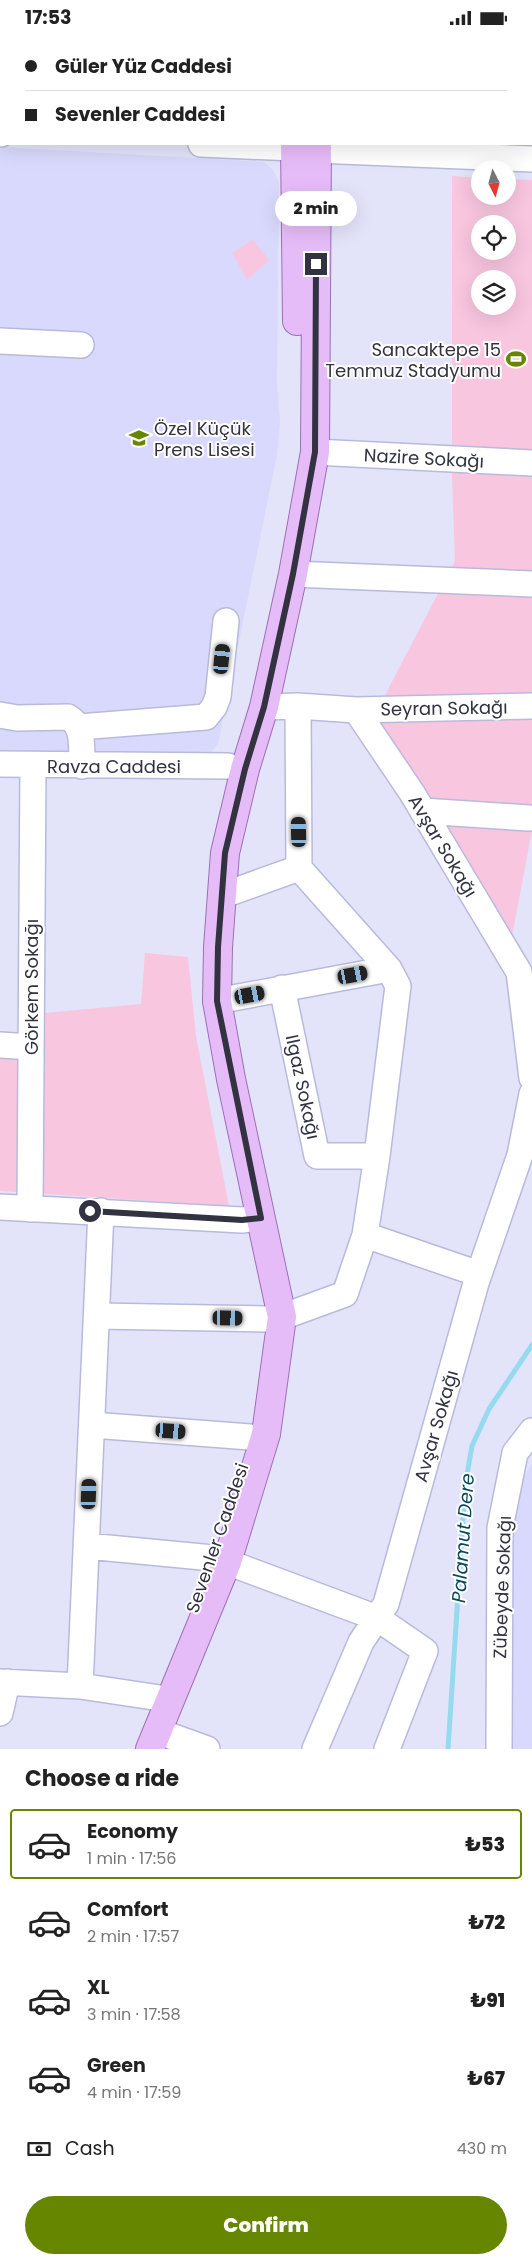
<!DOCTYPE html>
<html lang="en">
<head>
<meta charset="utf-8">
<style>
  body { margin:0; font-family:Poppins,sans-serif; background:#f6f6f6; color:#222; height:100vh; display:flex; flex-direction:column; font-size:19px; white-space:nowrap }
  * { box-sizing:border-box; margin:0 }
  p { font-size:16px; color:#767676 }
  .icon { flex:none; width:28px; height:28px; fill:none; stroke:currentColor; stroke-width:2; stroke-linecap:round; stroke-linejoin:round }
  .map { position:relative; height:1714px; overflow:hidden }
  .sheet { display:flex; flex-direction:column; background:#fff; flex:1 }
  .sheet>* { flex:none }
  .banner { position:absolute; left:0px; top:0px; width:532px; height:110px; box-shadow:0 5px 20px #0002; display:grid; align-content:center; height:110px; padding:0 25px; background:#fff }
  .needle { width:32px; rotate:174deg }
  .buttons { position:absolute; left:471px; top:125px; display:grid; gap:10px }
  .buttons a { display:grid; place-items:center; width:45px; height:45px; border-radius:50%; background:#fff; box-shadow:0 5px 20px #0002; font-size:25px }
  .end { position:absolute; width:22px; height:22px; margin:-11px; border:6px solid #323240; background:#fff; box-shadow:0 0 0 2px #fff }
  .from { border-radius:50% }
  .bubble { position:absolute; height:35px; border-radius:18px; background:#fff; box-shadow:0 5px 20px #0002; font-size:16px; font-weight:800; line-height:35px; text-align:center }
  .car { position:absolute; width:15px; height:30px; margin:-15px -8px; border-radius:6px; box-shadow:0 0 4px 1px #0007; background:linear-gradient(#222 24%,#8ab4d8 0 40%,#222 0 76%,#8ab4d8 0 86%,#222 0) }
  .banner b { display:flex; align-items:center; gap:18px; height:48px; font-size:19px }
  .banner b+b { border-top:1px solid #e0e0e0 }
  .banner i { width:12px; height:12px; background:#222 }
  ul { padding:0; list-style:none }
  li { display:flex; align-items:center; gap:15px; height:70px; margin:0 10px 8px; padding:0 15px; border:2px solid transparent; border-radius:5px }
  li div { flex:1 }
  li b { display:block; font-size:19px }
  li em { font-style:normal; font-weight:800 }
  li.on { border-color:#668600 }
  li>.icon { width:45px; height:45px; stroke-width:1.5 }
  h2 { padding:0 25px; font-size:22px; line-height:60px }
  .pay { display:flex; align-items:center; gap:12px; height:55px; padding:0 25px; font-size:19px }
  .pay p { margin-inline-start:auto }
  .primary-button { display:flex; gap:10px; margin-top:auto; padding:10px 25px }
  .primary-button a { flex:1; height:58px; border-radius:30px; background:#668600; color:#fff; font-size:20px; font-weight:800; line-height:58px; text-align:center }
  .status { display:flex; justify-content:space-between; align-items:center; height:35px; padding:0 25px; background:#fff; direction:ltr }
  .status svg { height:14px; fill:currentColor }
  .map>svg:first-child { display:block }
  .built { fill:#d8d9fc }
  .green { fill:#f8c6df; fill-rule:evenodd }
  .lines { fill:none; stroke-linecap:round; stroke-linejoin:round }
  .stream { stroke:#96daf0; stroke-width:5 }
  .minor-casing { stroke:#b8badd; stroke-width:28 }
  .major-casing { stroke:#9c6fb5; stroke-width:30 }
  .minor { stroke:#fff; stroke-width:25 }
  .major { stroke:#e6bcf8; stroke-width:28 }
  .route { stroke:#323240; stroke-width:6 }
  .labels { text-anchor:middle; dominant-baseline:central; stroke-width:4; stroke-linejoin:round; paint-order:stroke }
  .poi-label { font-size:18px; fill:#323240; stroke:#fff; text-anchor:end }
  .street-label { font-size:18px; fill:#323240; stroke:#fff }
  .water-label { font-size:19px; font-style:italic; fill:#0c4858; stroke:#fff }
</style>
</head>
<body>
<div class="status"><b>17:53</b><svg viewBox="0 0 49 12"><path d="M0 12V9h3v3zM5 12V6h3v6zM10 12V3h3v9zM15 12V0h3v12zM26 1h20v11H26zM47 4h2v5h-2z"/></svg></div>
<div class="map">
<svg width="532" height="1714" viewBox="0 0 532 1714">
  <rect width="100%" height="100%" fill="#e3e4fa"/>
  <!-- built -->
  <path class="built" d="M0,112L264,127L273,135L279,147L277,349L280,387L277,420L218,709L208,721L0,720Z
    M532,1428V1714H497L517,1454Z"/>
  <!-- green -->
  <path class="green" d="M359,0H532V105L531,1Z
    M452,141L480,143V161H508V144L532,145V796L511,906L373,683L455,526L452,443ZM480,189H508V216H480ZM480,244H508V271H480Z
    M253,205L269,225L247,245L232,218Z
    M145,918L188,922L196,1001L229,1171L0,1156V1018L42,1020L45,978L141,969Z"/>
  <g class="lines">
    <!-- stream -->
    <path class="stream" d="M448,1714L465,1451L472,1411L489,1374L532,1310"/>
    <defs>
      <path id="minor" d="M0,99H1
        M201,109L294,113
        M316,115L532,124
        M0,306L81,310
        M315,417L532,428
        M293,539L532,549
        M298,671L299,833L389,934L398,951L377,1121L365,1200L479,1239
        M264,672L298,671L356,675L412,758L519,937L532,1043
        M356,675L532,671
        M0,680L17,683L68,682C85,691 81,713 82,731
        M79,692L206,682L214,672L218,662L226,586
        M0,729L228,731
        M423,776L529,783
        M221,861L299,833
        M282,953L317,1121H377
        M217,966L389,934
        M0,1010L31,1012
        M0,1172L242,1185L261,1183
        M30,1174L33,731
        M97,1281L265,1284
        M282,1282L345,1259L365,1200
        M92,1390L250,1402
        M87,1511L213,1523
        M227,1527L377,1583L425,1616L387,1714
        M0,1647L80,1651L160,1663
        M80,1651L101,1176
        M0,1678L7,1647
        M157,1696L207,1714
        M315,1714L361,1607L386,1569L476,1248L520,1120L532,1059
        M499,1714L500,1493L515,1418L532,1396"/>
      <path id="major" d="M313,1L314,0
        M333,1L334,0
        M295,109L297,286
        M150,1714L227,1527L266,1399L282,1282L231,1044L217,966L218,912L225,818L245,734L264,672L293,539L315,417L317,109"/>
    </defs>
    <!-- minor casing -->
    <use href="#minor" class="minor-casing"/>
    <!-- major casing -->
    <use href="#major" class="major-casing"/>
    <!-- minor -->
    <use href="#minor" class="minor"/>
    <!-- major -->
    <use href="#major" class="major"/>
  </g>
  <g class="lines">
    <!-- route -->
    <path class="route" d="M90,1176L242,1185L261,1183L217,966L218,912L225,818L245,734L264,672L293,539L315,417L316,229"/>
  </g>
  <!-- icons -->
  <defs>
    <symbol id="stadium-bare" viewBox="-9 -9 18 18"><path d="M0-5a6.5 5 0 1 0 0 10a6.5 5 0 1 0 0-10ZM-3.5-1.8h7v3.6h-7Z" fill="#668600" stroke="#fff" stroke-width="2.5" paint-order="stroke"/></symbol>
    <symbol id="school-bare" viewBox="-9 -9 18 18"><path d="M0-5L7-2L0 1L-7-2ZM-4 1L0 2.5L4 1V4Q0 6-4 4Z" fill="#668600" stroke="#fff" stroke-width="2.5" paint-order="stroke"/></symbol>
  </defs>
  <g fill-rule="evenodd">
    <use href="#stadium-bare" x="502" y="310" width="28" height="28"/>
    <use href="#school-bare" x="125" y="389" width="28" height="28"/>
  </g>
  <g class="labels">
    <!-- poi labels -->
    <g class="poi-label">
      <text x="501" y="314">Sancaktepe 15<tspan x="501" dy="21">Temmuz Stadyumu</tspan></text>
      <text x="154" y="393" text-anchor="start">Özel Küçük<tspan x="154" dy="21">Prens Lisesi</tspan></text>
    </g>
    <!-- street labels -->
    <g class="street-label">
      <text transform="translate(424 423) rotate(3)">Nazire Sokağı</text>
      <text transform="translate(444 673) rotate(-1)">Seyran Sokağı</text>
      <text x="114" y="731">Ravza Caddesi</text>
      <text transform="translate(443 811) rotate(59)">Avşar Sokağı</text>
      <text transform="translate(31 952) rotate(-90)">Görkem Sokağı</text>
      <text transform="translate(303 1052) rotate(78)">Ilgaz Sokağı</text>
      <text transform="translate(436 1391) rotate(-74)">Avşar Sokağı</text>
      <text transform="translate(217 1503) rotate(-71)">Sevenler Caddesi</text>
      <text transform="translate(502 1552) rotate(-88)">Zübeyde Sokağı</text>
    </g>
    <!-- water labels -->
    <g class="water-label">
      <text transform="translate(463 1503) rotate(-86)">Palamut Dere</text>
    </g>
  </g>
</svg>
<div class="buttons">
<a><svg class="needle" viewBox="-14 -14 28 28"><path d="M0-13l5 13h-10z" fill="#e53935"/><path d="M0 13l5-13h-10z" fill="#767676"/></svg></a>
<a><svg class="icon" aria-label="locate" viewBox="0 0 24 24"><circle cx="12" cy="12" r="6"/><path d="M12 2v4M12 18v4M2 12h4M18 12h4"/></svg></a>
<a><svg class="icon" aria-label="layers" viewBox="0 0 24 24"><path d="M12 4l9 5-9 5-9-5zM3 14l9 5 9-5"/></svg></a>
</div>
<i class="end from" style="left:90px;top:1176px"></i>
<i class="end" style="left:316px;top:229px"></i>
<div class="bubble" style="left:275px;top:156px;width:82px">2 min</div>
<i class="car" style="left:222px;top:624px;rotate:6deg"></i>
<i class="car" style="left:299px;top:797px;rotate:359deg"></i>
<i class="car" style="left:353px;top:940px;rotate:79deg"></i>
<i class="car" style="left:250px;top:960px;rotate:79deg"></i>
<i class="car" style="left:228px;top:1283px;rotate:91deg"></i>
<i class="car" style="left:171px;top:1396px;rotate:94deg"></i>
<i class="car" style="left:89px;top:1459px;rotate:2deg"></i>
<div class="banner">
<b><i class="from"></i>Güler Yüz Caddesi</b>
<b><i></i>Sevenler Caddesi</b>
</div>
</div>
<section class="sheet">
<h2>Choose a ride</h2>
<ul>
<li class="on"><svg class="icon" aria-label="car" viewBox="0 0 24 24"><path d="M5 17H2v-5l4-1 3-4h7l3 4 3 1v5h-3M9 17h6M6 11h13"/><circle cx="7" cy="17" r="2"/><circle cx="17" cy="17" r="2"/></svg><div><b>Economy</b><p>1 min · 17:56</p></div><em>₺53</em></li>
<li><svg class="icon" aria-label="car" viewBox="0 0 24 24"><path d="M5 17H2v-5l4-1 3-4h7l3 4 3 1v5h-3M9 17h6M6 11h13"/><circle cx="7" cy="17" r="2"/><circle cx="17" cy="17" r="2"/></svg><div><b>Comfort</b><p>2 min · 17:57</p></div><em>₺72</em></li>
<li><svg class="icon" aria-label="car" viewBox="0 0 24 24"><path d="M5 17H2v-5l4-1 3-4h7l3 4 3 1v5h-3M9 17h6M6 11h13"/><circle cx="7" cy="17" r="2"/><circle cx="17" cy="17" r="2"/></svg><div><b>XL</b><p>3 min · 17:58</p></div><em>₺91</em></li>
<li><svg class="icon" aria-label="car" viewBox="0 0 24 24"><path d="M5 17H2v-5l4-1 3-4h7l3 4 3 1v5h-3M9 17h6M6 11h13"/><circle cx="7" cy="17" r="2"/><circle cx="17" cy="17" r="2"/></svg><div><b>Green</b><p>4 min · 17:59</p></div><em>₺67</em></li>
</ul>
<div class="pay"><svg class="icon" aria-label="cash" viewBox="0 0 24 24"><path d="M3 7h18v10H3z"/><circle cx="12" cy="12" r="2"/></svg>Cash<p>430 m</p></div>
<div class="primary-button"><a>Confirm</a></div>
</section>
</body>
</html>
